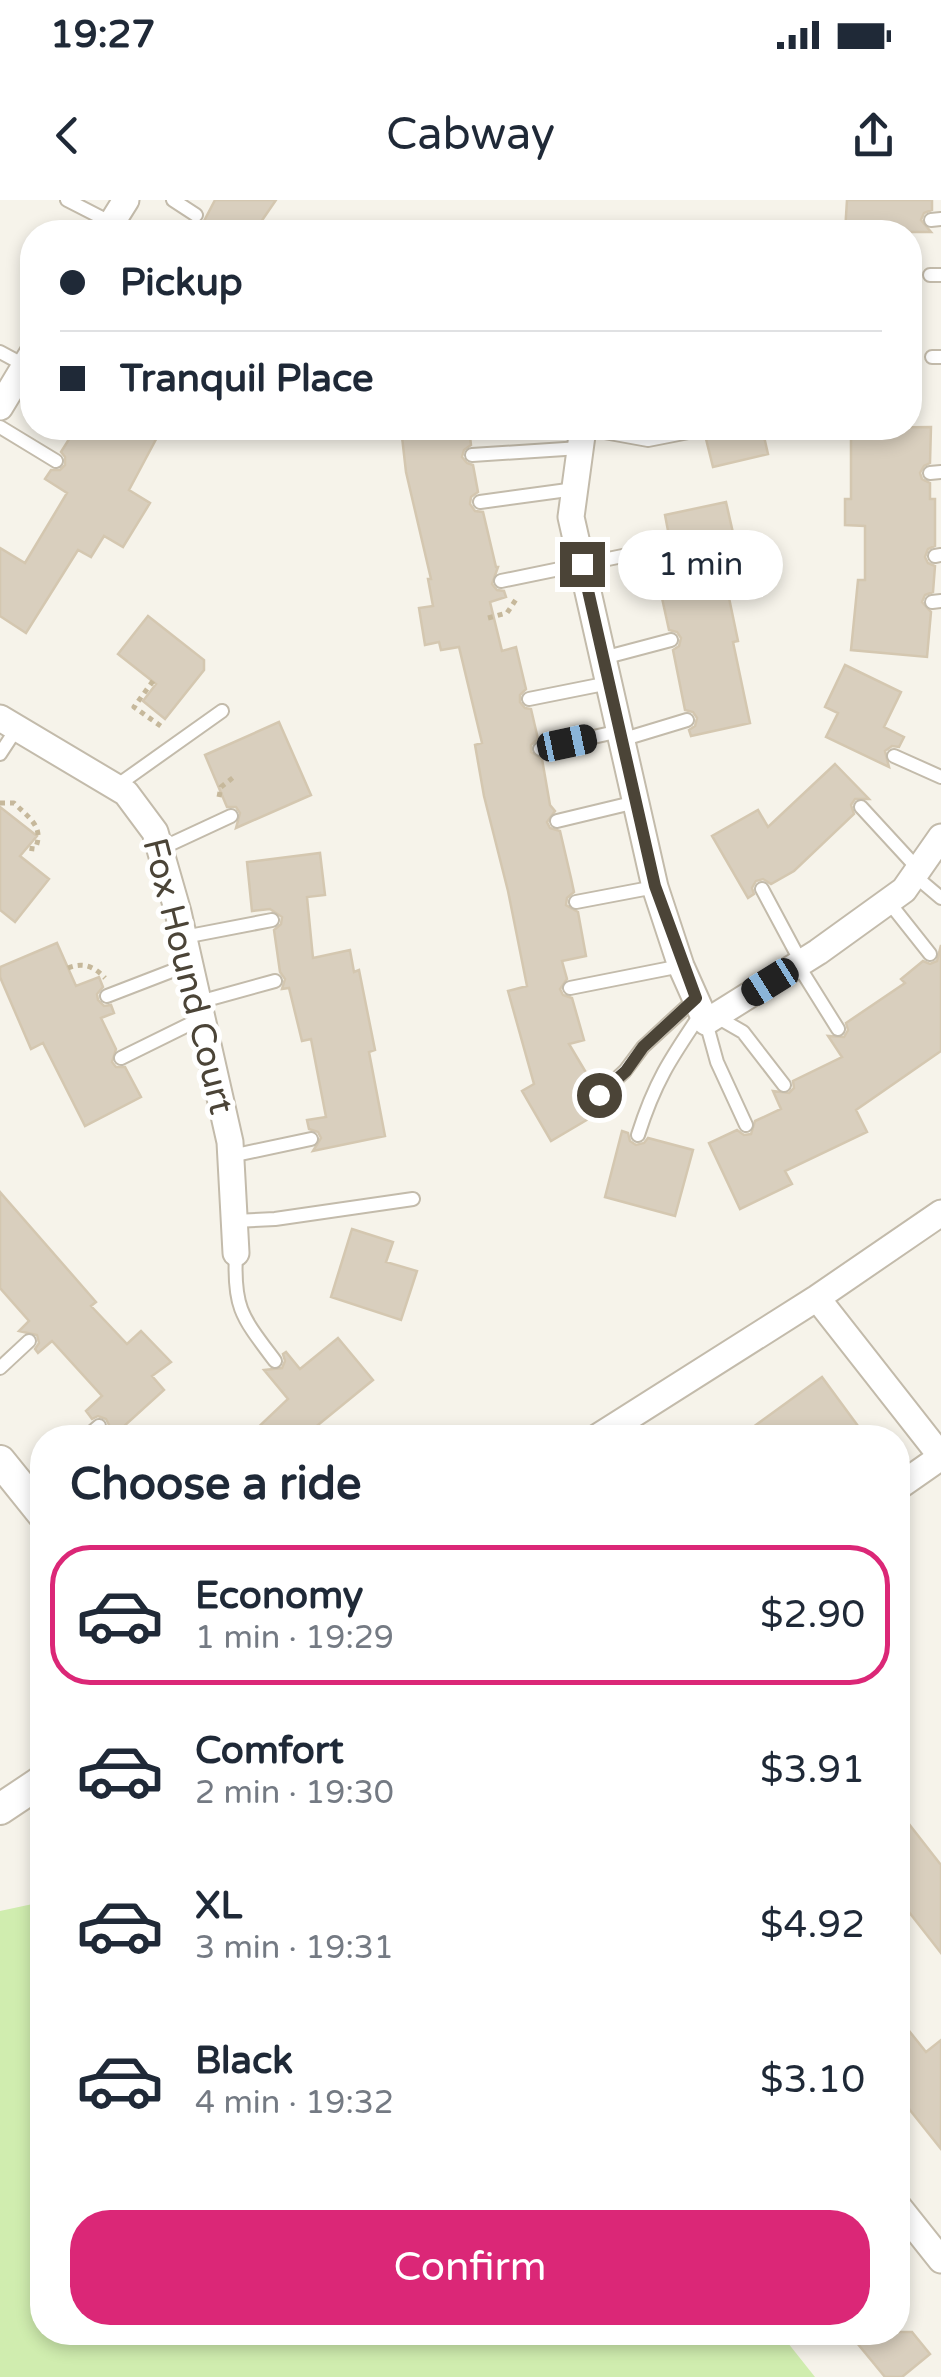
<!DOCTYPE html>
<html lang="en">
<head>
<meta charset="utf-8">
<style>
  body { margin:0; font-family:"Varela Round",sans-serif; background:#f6f6f7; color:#1f2937; height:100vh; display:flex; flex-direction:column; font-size:38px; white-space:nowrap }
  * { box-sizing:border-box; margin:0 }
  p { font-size:32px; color:#747a83 }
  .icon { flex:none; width:55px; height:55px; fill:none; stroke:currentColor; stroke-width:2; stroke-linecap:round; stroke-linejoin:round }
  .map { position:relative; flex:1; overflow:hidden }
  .drawer { position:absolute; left:30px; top:1225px; width:880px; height:920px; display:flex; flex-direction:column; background:#fff; border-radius:40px; box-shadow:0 5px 15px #0003 }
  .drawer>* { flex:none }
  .banner { position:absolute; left:20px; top:20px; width:902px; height:220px; border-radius:40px; box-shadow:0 5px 15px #0003; display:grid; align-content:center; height:220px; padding:0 40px; background:#fff }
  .end { position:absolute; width:45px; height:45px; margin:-22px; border:12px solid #4b4437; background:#fff; box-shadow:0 0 0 5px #fff }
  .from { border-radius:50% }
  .bubble { position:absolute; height:70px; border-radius:35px; background:#fff; box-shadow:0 5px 15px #0003; font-size:32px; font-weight:600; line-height:70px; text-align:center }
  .car { position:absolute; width:30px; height:60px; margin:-30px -15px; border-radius:12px; box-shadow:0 0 8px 2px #0007; background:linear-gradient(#222 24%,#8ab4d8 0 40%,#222 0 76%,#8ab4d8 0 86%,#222 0) }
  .banner b { display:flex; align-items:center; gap:35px; height:95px; font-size:38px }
  .banner b+b { border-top:2px solid #e0e1e3 }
  .banner i { width:25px; height:25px; background:#1f2937 }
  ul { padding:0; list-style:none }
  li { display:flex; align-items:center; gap:30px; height:140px; margin:0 20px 15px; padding:0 20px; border:5px solid transparent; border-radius:40px }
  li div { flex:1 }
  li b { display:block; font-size:38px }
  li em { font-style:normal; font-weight:600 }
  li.active { border-color:#db2777 }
  li>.icon { width:90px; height:90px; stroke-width:1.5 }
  h2 { padding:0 40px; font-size:45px; line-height:120px }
  .cta { display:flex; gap:20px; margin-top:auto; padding:20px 40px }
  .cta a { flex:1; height:115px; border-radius:40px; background:#db2777; color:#fff; font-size:40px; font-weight:600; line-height:115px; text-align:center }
  .status { display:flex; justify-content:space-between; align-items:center; height:70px; padding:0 50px; background:#fff; direction:ltr }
  .status svg { height:28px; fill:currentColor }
  header { display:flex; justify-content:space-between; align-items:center; height:130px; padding:0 40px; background:#fff; font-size:45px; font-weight:600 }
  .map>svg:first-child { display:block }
  .green { fill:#d0edaf }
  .building { fill:#d9cfbe; stroke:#d4c7b0; stroke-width:2.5 }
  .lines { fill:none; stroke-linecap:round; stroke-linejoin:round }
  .service-casing { stroke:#c3bbab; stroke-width:16 }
  .minor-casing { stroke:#c3bbab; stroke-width:29 }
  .tertiary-casing { stroke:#c3bbab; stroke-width:34 }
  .path { stroke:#c6b89b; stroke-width:5; stroke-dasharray:5 5; stroke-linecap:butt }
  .service { stroke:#fff; stroke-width:12 }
  .minor { stroke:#fff; stroke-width:25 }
  .tertiary { stroke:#fff; stroke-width:30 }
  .route { stroke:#4b4437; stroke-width:12 }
  .labels { text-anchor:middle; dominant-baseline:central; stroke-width:10; stroke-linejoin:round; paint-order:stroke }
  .street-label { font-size:35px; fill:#4b4437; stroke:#fff }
</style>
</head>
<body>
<div class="status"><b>19:27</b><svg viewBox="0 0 49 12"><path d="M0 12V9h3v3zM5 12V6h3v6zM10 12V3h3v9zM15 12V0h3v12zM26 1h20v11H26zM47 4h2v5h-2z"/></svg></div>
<header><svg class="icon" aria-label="back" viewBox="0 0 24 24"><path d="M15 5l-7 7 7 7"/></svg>Cabway<svg class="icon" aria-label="share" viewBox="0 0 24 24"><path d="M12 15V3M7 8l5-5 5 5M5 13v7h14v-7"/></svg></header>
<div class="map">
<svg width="941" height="2177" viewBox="0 0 941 2177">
  <rect width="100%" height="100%" fill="#f6f3ea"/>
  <!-- green -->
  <path class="green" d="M42,1702V2132L780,2133L815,2177H0V1711Z"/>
  <!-- building -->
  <path class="building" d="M215,0H276L254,32H193L204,21Z
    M847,0H932V10L924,13L921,20L931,32H845Z
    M931,227L930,263L924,266L920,273L922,279L930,283V299H935V346L928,349L925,357L928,363L935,366L933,392L925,395L922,402L931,412L927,457L851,450L858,380H865V326L845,325V299H851V228Z
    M76,228H162L129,290L150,303L123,347L104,336L91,357L78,350L26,433L0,416V348L25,363L67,293L45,279L51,270H60L65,265V257L61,252Z
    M401,228H469L471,245L464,250L462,257L467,263L473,265L478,292L471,297L470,304L475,311L483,312L496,367H498L492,384L497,390L504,391L506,397L490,402L502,451L516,447L526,489L520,495V502L525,508L531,509L538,539L531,545V552L542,559L550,605L555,611L547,622L550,628L560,631L571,678L574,692L567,698L566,705L578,712L586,756L562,761L567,779L560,789L563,795L572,798L584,840L569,844L594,886L590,898L595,904H604L607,908L551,941L522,891L534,884L508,791L527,786L508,691L484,596L475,545L482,543L459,447L441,450L439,442L425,445L419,408L433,406L428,379H431L406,272Z
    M714,228H762L768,254L713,267L706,239Z
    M726,302L736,346L719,350L738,441L733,442L750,523L691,536L689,530L695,526L697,518L693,512L685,510L673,450L679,446L681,438L677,432L669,430L660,389L680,385L674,356L680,350V343L669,336L665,315Z
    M148,416L204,460V470L165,519L143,501L156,484L118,454Z
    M845,465L901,492L884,527L904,537L899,547L892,546L885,551L889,567L826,537L838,513L825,507Z
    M279,522L311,595L236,628L240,613L236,607H227L205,555Z
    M835,564L869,599H855L851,605L854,614L794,671L771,684L763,679L756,681L752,688L754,694L748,698L712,636L758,610L768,627Z
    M0,607L37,636L20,656L49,679L15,722L0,710Z
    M320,653L325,695L307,697L313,758L350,750L354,772L359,770L375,850L369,852L385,936L313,951L321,938L318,932L309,929L307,920L326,917L311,839L302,841L289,788L282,789L285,779L280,772L274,730L281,724L282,717L270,709L252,711L247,662Z
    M57,743L76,786L99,777L103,787L97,794L98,800L104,806L111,805L114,813L101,818L116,849L112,862L116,867H125L141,897L85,926L43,843L31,849L0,777V767Z
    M941,745V851L856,910L867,932L785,971L792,984L740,1009L709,943L737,930L744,935L751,934L755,921L781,909L773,891L789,893L794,888L793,881L842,857L828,836L844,837L848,830L846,823L905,783L901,779L923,761L930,764L937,761Z
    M622,931L628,933L630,941L636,945L644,943L648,938L693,950L675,1016L605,997Z
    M0,992L96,1102L91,1106L127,1144L141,1131L171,1162L152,1176L164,1190L111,1238L105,1234L109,1225L106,1219L98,1216L92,1219L86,1211L102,1196L52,1141L38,1153L35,1149L39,1143L37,1135L19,1131L29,1121L0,1088Z
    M352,1029L393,1042L386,1062L417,1071L401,1120L331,1097Z
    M338,1138L373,1180L302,1238H247L288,1199L264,1170L282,1168L285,1161L283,1154L286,1152L300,1169Z
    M822,1177L858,1226L841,1238H738Z
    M898,1610L941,1665V1753L898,1698Z
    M898,1817L926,1852L941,1840V1949L898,1895Z
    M848,2132H912L930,2154L902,2177H885Z"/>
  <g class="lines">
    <defs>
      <path id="service" d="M67,0L112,23
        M173,0L196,15
        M931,20L941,19
        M930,75H941
        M0,152L26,166
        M932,157H941
        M0,227L56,261
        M582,228L648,240L704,229
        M472,255L580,248
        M930,273L941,272
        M480,302L575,289
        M935,356L941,355
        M501,381L671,346
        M932,402L941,401
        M603,458L671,440
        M529,499L609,483
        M621,540L687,520
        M540,549L620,531
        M0,554L17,528
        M894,556L941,577
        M115,587L222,511
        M861,607L919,670
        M557,621L636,602
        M160,649L231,616
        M915,676L941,698
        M762,689L801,762
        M888,701L930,754
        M576,702L655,687
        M184,737L272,720
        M798,765L838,829
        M570,788L681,766
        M107,796L190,764
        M199,802L275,781
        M717,817L743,832L784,885
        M706,822L717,862L746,925
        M121,858L202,818
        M599,895L625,871L643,847L696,798
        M638,935C655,881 671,858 702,812
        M231,956L311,939
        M234,1021L275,1019L413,999
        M236,1053C233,1108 242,1117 275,1161
        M0,1168L29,1141
        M85,1238L99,1226
        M24,1291L42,1275"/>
      <path id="minor" d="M106,32L126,0
        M0,207L32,154
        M583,228L571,317L655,687L681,766L706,822L818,752L904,690L941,637
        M0,518L126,593L155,632L178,712L230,942L236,1053
        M817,1098L941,1256
        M596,1238L817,1098L941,1013
        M898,1287L941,1257
        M898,2006L941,2060"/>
      <path id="tertiary" d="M0,1261L42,1313
        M0,1609L42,1581"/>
    </defs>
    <!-- service casing -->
    <use href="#service" class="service-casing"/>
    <!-- minor casing -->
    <use href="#minor" class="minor-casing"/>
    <!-- tertiary casing -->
    <use href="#tertiary" class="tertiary-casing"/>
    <!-- path -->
    <path class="path" d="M488,418L507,413L517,398
      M153,481L134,507L162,527
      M219,597L221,587L235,576
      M0,603H14C29,618 45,627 35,649L27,648
      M68,768C83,762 94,766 105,778"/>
    <!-- service -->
    <use href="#service" class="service"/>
    <!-- minor -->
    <use href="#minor" class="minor"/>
    <!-- tertiary -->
    <use href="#tertiary" class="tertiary"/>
  </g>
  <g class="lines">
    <!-- route -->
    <path class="route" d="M582,364L655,686L696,798L643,847L626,871L599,895"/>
  </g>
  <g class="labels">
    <!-- street labels -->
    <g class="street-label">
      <text transform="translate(188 776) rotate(76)">Fox Hound Court</text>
    </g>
  </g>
</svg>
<i class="end from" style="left:599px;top:895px"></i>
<i class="end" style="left:582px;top:364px"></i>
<div class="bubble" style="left:618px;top:330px;width:165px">1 min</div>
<i class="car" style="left:567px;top:543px;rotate:78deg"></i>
<i class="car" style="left:770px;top:782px;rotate:238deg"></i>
<div class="banner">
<b><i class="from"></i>Pickup</b>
<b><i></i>Tranquil Place</b>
</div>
<section class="drawer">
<h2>Choose a ride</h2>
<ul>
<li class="active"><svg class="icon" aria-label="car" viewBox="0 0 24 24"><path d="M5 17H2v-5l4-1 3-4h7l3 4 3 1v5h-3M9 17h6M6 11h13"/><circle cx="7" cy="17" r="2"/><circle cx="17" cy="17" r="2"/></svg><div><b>Economy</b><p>1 min · 19:29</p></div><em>$2.90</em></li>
<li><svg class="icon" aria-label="car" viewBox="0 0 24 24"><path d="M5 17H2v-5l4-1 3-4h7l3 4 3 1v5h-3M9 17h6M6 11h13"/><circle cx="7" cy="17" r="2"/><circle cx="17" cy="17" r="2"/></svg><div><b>Comfort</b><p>2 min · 19:30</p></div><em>$3.91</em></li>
<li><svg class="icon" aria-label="car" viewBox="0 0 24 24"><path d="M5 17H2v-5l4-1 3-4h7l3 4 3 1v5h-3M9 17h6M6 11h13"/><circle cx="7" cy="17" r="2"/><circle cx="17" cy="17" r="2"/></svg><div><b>XL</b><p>3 min · 19:31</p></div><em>$4.92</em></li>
<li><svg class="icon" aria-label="car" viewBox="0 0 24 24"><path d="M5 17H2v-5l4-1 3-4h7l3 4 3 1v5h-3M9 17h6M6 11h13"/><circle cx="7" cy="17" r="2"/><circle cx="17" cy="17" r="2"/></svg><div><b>Black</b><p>4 min · 19:32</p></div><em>$3.10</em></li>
</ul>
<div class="cta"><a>Confirm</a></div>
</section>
</div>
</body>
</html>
